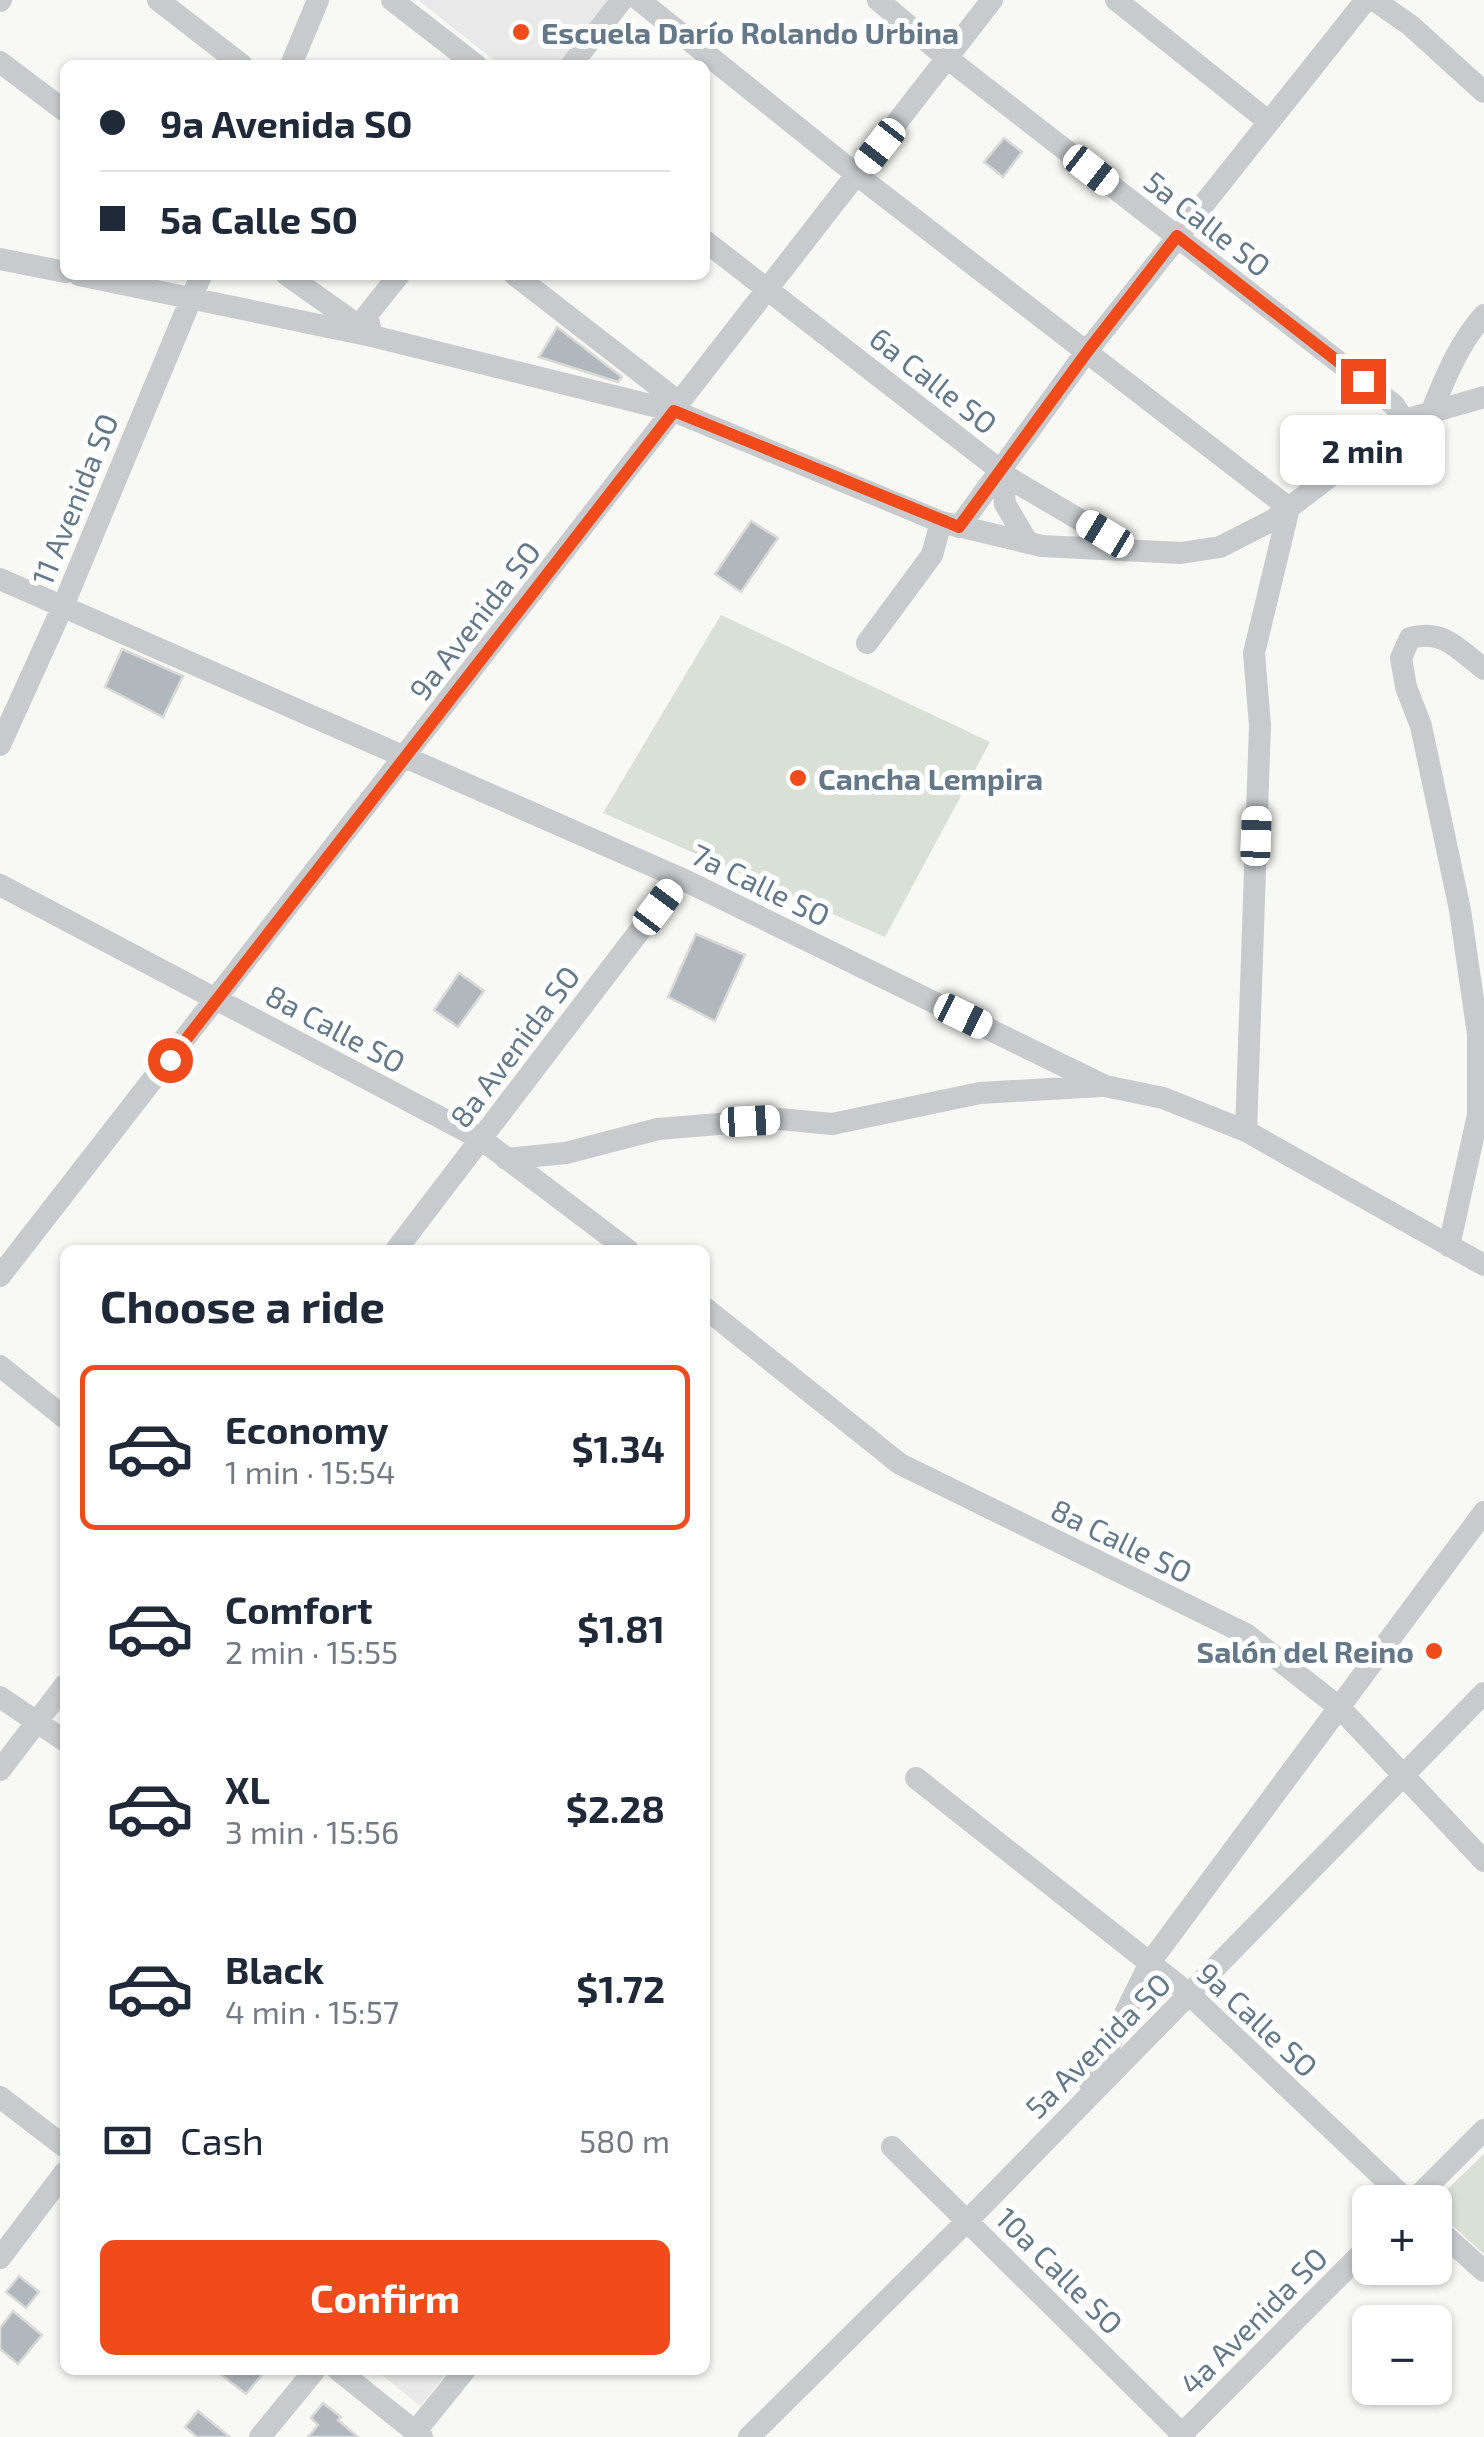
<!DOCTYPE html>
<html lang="en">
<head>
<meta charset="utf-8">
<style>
  body { margin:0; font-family:"Exo 2",sans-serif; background:#f2f2f3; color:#1f2937; height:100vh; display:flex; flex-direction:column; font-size:38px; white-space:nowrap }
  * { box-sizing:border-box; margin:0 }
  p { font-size:32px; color:#747a83 }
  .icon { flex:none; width:55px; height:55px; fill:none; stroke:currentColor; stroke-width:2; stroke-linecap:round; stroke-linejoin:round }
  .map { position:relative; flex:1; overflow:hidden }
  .details { position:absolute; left:60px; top:1245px; width:650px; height:1130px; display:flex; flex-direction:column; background:#fff; border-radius:15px; box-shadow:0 2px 8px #0004 }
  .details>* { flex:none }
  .banner { position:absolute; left:60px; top:60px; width:650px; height:220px; border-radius:15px; box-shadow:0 2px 8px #0004; display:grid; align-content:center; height:220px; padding:0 40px; background:#fff }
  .controls { position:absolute; left:1352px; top:2185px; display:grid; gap:20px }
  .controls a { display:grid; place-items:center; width:100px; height:100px; border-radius:15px; background:#fff; box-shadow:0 2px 8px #0004; font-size:50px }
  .end { position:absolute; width:45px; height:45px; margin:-22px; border:12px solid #f24b1b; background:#fff; box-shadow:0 0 0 5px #fff }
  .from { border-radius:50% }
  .bubble { position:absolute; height:70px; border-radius:15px; background:#fff; box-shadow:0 2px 8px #0004; font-size:32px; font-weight:700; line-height:70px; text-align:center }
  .car { position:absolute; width:30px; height:60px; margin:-30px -15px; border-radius:12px; box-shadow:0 0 8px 2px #0007; background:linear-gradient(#fff 24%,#345 0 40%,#fff 0 76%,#345 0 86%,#fff 0) }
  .banner b { display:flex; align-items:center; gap:35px; height:95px; font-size:38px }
  .banner b+b { border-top:2px solid #e0e1e3 }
  .banner i { width:25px; height:25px; background:#1f2937 }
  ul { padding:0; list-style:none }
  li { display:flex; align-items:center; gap:30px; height:165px; margin:0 20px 15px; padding:0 20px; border:5px solid transparent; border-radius:15px }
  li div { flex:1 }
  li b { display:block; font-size:38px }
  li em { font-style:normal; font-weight:700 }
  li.current { border-color:#f24b1b }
  li>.icon { width:90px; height:90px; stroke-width:1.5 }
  h2 { padding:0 40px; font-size:45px; line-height:120px }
  .pay { display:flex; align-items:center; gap:25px; height:110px; padding:0 40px; font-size:38px }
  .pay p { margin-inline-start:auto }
  .action { display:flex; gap:20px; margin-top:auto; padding:20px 40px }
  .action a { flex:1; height:115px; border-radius:15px; background:#f24b1b; color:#fff; font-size:40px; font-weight:700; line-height:115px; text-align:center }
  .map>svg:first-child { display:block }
  .built { fill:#e8e9e8 }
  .green { fill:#d9e0d5 }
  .building { fill:#b0b8be; stroke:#d9d9d7; stroke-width:2.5 }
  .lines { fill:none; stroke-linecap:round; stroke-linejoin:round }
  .minor { stroke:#c7cbce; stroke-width:22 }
  .route { stroke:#f24b1b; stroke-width:12 }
  .poi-dot { fill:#f24b1b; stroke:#fff; stroke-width:4 }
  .labels { text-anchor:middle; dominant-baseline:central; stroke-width:10; stroke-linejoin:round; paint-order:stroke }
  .poi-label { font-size:30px; font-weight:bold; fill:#647888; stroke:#fff; text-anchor:start }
  .street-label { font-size:30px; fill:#647888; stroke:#fff }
</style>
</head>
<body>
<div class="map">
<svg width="1484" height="2437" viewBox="0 0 1484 2437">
  <rect width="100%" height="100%" fill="#f8f8f4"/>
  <!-- built -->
  <path class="built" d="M418,0H610L556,65H500Z
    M376,2370H449L420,2406Z"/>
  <!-- green -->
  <path class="green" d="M721,615L990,742L885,937L603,813Z
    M1484,2154V2254L1435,2210L1434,2202Z"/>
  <!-- building -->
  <path class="building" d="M1004,138L1022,152L1003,177L984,162Z
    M557,327L622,377L618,382L539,357Z
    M751,521L778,538L741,592L715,574Z
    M122,649L183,676L163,717L105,687Z
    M696,934L745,955L715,1021L668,997Z
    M459,973L484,991L458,1027L434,1010Z
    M19,2276L39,2292L26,2308L6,2292Z
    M13,2311L42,2335L18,2364L0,2349V2328Z
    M215,2370H266L246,2394Z
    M323,2403L341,2417L338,2420L358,2437H308L318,2425L311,2418Z
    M198,2411L230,2437H197L185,2427Z"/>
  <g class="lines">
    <!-- minor -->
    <path class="minor" d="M158,0L242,65
      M392,0L476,65
      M639,0L857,175L1289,508L1254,653L1260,725L1246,1131
      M878,0L947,58L1394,405L1404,420
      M1116,0L1269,122
      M1374,0L1410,25L1484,92
      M0,1L1,0
      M0,62L65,111
      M291,65L318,0
      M571,65L622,0
      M705,241L1014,481L1131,550
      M0,259L65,272
      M79,275L372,336L674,411L941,522L1042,546L1181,553L1220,547L1273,520L1404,420L1484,397
      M287,275L366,331
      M515,275L680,403
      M372,336L367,315L399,275
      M1432,410C1446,376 1459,343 1484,315
      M1002,470L1005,504L1028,543
      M959,527L1087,351L1366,0
      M0,579L680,878L1105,1086L1163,1098L1246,1131L1484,1265
      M867,643L932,555L941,522
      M0,745L63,606L201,275
      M0,885L481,1139L628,1250
      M506,1159L566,1153L658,1129L780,1119L832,1124L980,1093L1101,1086
      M1449,1246L1478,1115V1034L1460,910L1421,726L1406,687L1401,658L1410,638C1444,629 1458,649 1484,669
      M396,1250L680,878
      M0,1276L992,0
      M705,1308L900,1464L1246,1634L1340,1708L1484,1861
      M0,1366L65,1418
      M0,1697L65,1741
      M0,1770L65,1685
      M916,1778L1189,1994L1409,2202
      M1090,2084L1151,1961L1484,1512
      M0,2097L65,2147
      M892,2147L1185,2437
      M1412,2202L1484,2130
      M1435,2227L1484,2271
      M0,2258L65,2172
      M338,2370L422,2437
      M415,2432L465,2370
      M260,2437L315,2370
      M749,2437L968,2220L1484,1693
      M1179,2437L1370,2245"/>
  </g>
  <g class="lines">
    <!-- route -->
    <path class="route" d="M170,1060L674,411L959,527L1087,352L1177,236L1363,381"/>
  </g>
  <!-- markers -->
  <g class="poi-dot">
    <circle cx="521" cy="32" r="10"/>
    <circle cx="798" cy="778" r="10"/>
    <circle cx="1434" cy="1651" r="10"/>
  </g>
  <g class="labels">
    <!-- poi labels -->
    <g class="poi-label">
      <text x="541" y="32">Escuela Darío Rolando Urbina</text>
      <text x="818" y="778">Cancha Lempira</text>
      <text x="1414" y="1651" text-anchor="end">Salón del Reino</text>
    </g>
    <!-- street labels -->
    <g class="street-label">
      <text transform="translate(1208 223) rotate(38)">5a Calle SO</text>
      <text transform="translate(934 380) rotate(38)">6a Calle SO</text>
      <text transform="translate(74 499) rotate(-68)">11 Avenida SO</text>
      <text transform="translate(474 620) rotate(-52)">9a Avenida SO</text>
      <text transform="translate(761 884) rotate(26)">7a Calle SO</text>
      <text transform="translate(336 1028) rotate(28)">8a Calle SO</text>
      <text transform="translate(514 1046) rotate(-53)">8a Avenida SO</text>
      <text transform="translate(1122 1540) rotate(26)">8a Calle SO</text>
      <text transform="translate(1258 2019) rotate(43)">9a Calle SO</text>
      <text transform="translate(1097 2045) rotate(-45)">5a Avenida SO</text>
      <text transform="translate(1060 2270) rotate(45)">10a Calle SO</text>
      <text transform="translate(1253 2320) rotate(-45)">4a Avenida SO</text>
    </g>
  </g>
</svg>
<div class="controls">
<a>+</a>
<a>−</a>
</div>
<i class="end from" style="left:170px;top:1060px"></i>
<i class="end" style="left:1363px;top:381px"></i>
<div class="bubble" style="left:1280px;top:415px;width:165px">2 min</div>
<i class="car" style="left:880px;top:146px;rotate:218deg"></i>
<i class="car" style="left:1091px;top:170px;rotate:128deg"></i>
<i class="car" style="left:1105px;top:534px;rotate:301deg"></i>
<i class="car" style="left:1256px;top:836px;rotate:2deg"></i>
<i class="car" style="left:658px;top:907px;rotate:37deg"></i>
<i class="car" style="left:963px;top:1016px;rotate:116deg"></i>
<i class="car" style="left:750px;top:1121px;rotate:87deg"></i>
<div class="banner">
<b><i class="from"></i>9a Avenida SO</b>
<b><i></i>5a Calle SO</b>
</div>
<section class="details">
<h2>Choose a ride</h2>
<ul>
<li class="current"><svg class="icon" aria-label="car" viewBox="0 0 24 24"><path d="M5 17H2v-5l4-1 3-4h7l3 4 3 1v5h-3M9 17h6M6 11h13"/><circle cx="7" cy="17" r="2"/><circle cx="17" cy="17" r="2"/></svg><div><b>Economy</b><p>1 min · 15:54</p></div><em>$1.34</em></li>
<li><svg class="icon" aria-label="car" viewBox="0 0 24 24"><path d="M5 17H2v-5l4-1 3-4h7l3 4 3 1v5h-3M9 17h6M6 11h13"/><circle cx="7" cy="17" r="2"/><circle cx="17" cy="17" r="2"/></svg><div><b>Comfort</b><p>2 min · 15:55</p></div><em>$1.81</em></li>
<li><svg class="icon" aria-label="car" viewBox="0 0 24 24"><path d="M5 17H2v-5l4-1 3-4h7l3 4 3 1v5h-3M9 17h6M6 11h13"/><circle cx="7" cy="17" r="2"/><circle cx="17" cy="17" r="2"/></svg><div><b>XL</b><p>3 min · 15:56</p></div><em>$2.28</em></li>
<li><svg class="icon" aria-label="car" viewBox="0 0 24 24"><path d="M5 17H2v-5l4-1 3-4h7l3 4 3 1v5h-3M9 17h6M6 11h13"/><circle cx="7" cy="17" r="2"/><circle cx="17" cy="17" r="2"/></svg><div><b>Black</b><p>4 min · 15:57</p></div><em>$1.72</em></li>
</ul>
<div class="pay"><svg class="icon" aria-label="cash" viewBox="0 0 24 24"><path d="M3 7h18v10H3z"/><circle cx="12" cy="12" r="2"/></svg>Cash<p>580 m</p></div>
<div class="action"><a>Confirm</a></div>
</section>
</div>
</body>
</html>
